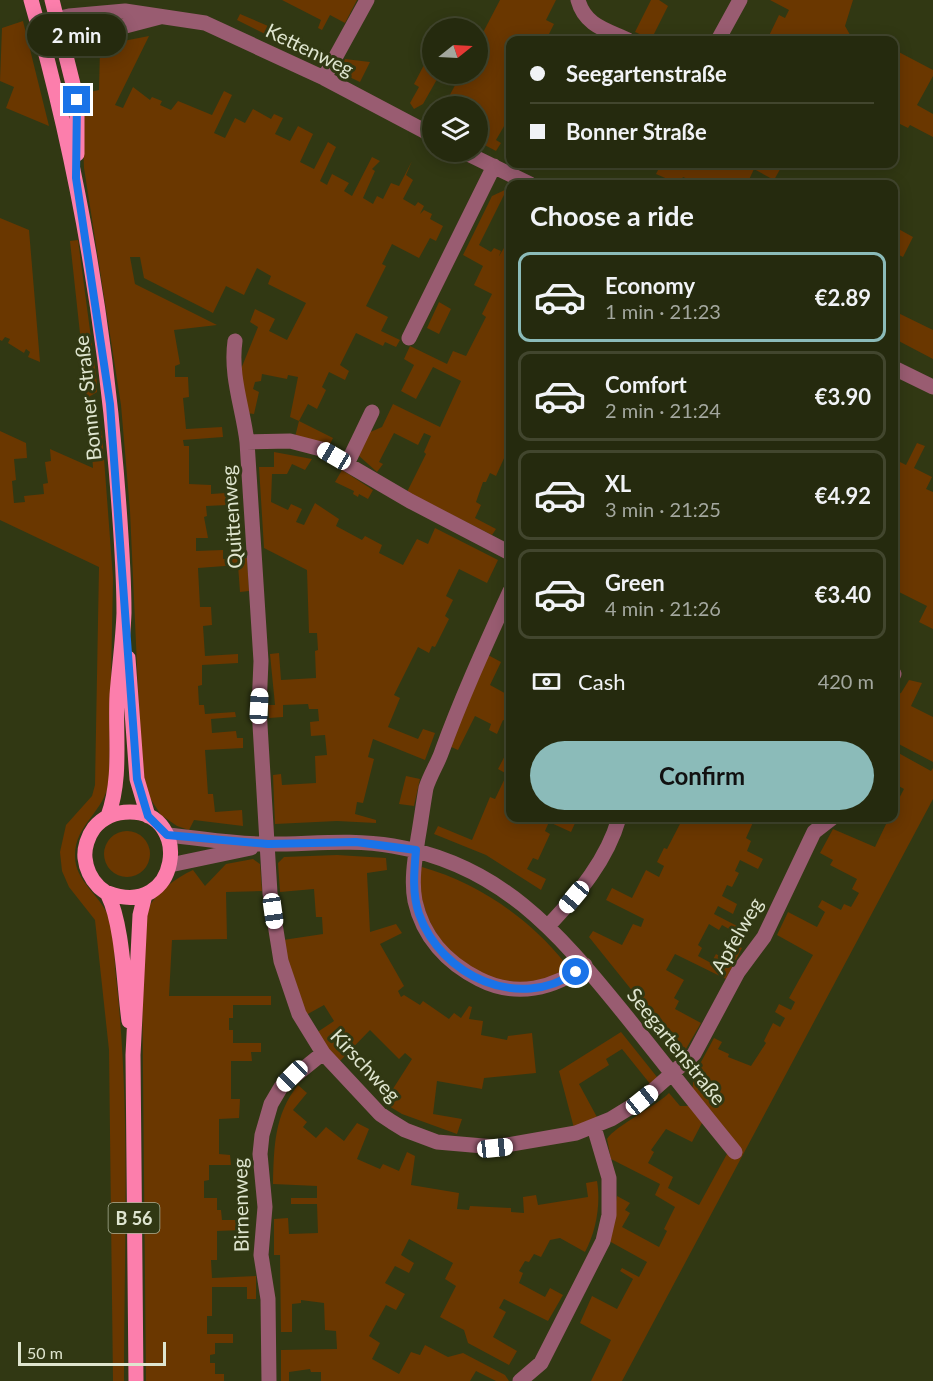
<!DOCTYPE html>
<html lang="en">
<head>
<meta charset="utf-8">
<style>
  body { margin:0; font-family:Lato,sans-serif; background:#2d3217; color:#f1f3f6; height:100vh; display:flex; flex-direction:column; font-size:22px; white-space:nowrap }
  * { box-sizing:border-box; margin:0 }
  p { font-size:20px; color:#a3a79e }
  .icon { flex:none; width:33px; height:33px; fill:none; stroke:currentColor; stroke-width:2; stroke-linecap:round; stroke-linejoin:round }
  .map { position:relative; flex:1; overflow:hidden }
  .panel { position:absolute; left:506px; top:180px; width:392px; height:642px; display:flex; flex-direction:column; background:#252a0e; border-radius:12px; box-shadow:0 3px 15px #0003,0 0 0 2px #42462e }
  .panel>* { flex:none }
  .hud { position:absolute; left:506px; top:36px; width:392px; height:132px; border-radius:12px; box-shadow:0 3px 15px #0003,0 0 0 2px #42462e; display:grid; align-content:center; height:132px; padding:0 24px; background:#252a0e }
  .needle { width:39px; rotate:72deg }
  .buttons { position:absolute; left:422px; top:18px; display:grid; gap:12px }
  .buttons a { display:grid; place-items:center; width:66px; height:66px; border-radius:50%; background:#252a0e; box-shadow:0 3px 15px #0003,0 0 0 2px #42462e; font-size:30px }
  .scale { position:absolute; left:18px; bottom:15px; width:148px; box-sizing:border-box; padding-left:6px; border:3px solid #dfe5cf; border-top:0; font-size:16px; line-height:21px; white-space:nowrap; color:#dfe5cf; -webkit-text-stroke:4px #313813; paint-order:stroke }
  .end { position:absolute; width:27px; height:27px; margin:-14px; border:8px solid #1a73e8; background:#fff; box-shadow:0 0 0 3px #fff }
  .from { border-radius:50% }
  .bubble { position:absolute; height:42px; border-radius:21px; background:#252a0e; box-shadow:0 3px 15px #0003,0 0 0 2px #42462e; font-size:20px; font-weight:700; line-height:42px; text-align:center }
  .car { position:absolute; width:18px; height:36px; margin:-18px -9px; border-radius:8px; box-shadow:0 0 4px 2px #0007; background:linear-gradient(#fff 24%,#345 0 40%,#fff 0 76%,#345 0 86%,#fff 0) }
  .hud b { display:flex; align-items:center; gap:21px; height:57px; font-size:22px }
  .hud b+b { border-top:2px solid #42462e }
  .hud i { width:15px; height:15px; background:#f1f3f6 }
  ul { padding:0; list-style:none }
  li { display:flex; align-items:center; gap:18px; height:90px; margin:0 12px 9px; padding:0 12px; border:3px solid #42462e; border-radius:12px }
  li div { flex:1 }
  li b { display:block; font-size:22px }
  li em { font-style:normal; font-weight:700 }
  li.active { border-color:#8bbbb9 }
  li>.icon { width:54px; height:54px; stroke-width:1.5 }
  h2 { padding:0 24px; font-size:27px; line-height:72px }
  .pay { display:flex; align-items:center; gap:15px; height:66px; padding:0 24px; font-size:22px }
  .pay p { margin-inline-start:auto }
  .primary-button { display:flex; gap:12px; margin-top:auto; padding:12px 24px }
  .primary-button a { flex:1; height:69px; border-radius:36px; background:#8bbbb9; color:#111; font-size:24px; font-weight:700; line-height:69px; text-align:center }
  .map>svg:first-child { display:block }
  .green { fill:#6a3700 }
  .lines { fill:none; stroke-linecap:round; stroke-linejoin:round }
  .minor { stroke:#995c71; stroke-width:15 }
  .primary { stroke:#fc7eac; stroke-width:15 }
  .route { stroke:#1a73e8; stroke-width:8 }
  .labels { text-anchor:middle; dominant-baseline:central; stroke-width:6; stroke-linejoin:round; paint-order:stroke }
  .shield { fill:#313813; stroke:#abb197; stroke-width:1.5 }
  .shield-label { font-size:18px; font-weight:bold; fill:#dfe5cf }
  .street-label { font-size:20px; fill:#dfe5cf; stroke:#313813 }
</style>
</head>
<body>
<div class="map">
<svg width="933" height="1381" viewBox="0 0 933 1381">
  <rect width="100%" height="100%" fill="#313813"/>
  <!-- green -->
  <path class="green" d="M282,0H357L345,23L330,15L322,30L318,28L321,20Z
    M500,0H556L546,20L554,24L546,40H510V116L496,140L501,143L496,151L477,141V106H444L461,74H477V44Z
    M651,0H659L668,6L653,36L661,40H653L635,32Z
    M770,0H853L845,26L853,40H767L779,15L785,18L789,10Z
    M240,14L282,32L279,41L237,20Z
    M23,21L49,126L6,108L14,87L0,81L2,28Z
    M149,36L115,105L123,108L133,87L150,100L152,97L162,101L160,105L171,110L178,101L212,115L224,91L232,95L214,133L225,138L235,118L245,123L253,109L271,119L274,114L283,118L275,134L290,141L298,126L313,134L300,162L314,169L328,142L336,147L320,181L327,185L332,174L349,183L344,191L352,196L372,157L380,161L372,169L375,171L363,198L373,204L377,196L383,199L391,183L399,186L412,161L406,175L413,180L403,199L415,206L418,202L424,206L420,214L424,210L432,214L430,219L443,226L436,241L430,238L419,258L392,244L382,264L386,266L366,306L388,317L381,331L400,340L396,347L385,342L383,346L356,333L340,365L349,371L345,380L329,372L322,387L326,390L317,409L308,404L299,421L333,438L329,446L295,437L299,421L290,417L298,377L288,375L287,379L262,374L261,381L255,382L253,389L259,392L254,414L247,413L241,369L258,327L250,322L255,309L275,319L269,331L287,340L306,303L268,284L271,276L257,268L244,295L226,286L213,313L144,278L140,257H130L135,284L217,325L174,330L180,364L175,366V377H188L189,397L183,398L186,429L222,427L223,437L183,440L184,446H189V484L211,485V494L226,493L227,505L206,506L207,516L204,517L208,538H196V551L223,550V559L247,558L249,591L240,592L238,565L198,568L200,607H211L212,625L203,626L205,656L238,654V663L202,665V685L198,686L199,705H204L205,714L235,712L236,717L211,719L212,733L236,731L237,738H243V748L205,750L208,794H213L215,812L242,810L243,826L194,820L189,830L177,826L161,815L146,792L141,754L130,511L121,405L84,168L81,94L99,90L100,49L108,44Z
    M893,49L933,70V76L917,105L933,114V137L910,125L908,128L900,124L893,138Z
    M345,59L370,62L360,82L345,75L342,68Z
    M424,65L432,69V74H440L423,104L414,109L410,103L419,87L414,84Z
    M656,164H783L774,180L754,169L747,184H698L683,177L679,184L656,174L660,166Z
    M507,189L479,245L491,252L494,248L501,251L499,256L504,248L510,250V445L496,476L490,473L486,482H483L476,502L481,505L475,518L496,529L492,535L407,492L426,454L424,452L431,436L424,433L418,445L394,433L379,462L383,464L377,472L358,455L368,433L382,427L393,404L440,427L461,381L433,367L416,399L401,391L414,365L404,359L410,346L447,364L453,351L466,356L486,317L482,314L492,294L474,285L483,266L463,255L492,196Z
    M0,218L29,230L40,362L28,357L30,352L26,349L24,353L8,343L10,339L5,337L2,341L0,340Z
    M893,226L913,237L903,257L893,252Z
    M78,240L97,383V392L87,398L70,241Z
    M439,302L451,309L439,334L427,328Z
    M892,310L933,330V359L893,338Z
    M90,423L98,425L102,432L113,578L109,780C105,813 75,823 75,856C75,882 101,895 109,918C115,936 114,959 116,977C131,1110 124,1247 124,1381H113L109,1050L95,920L69,887L62,871L60,852L66,825L92,796L95,785L99,567L0,520V431L26,443L27,458L14,459L16,480L12,481L14,503L25,502L24,496L44,494L43,484L48,483L45,462L51,461L50,449L93,468Z
    M917,443L925,446L914,468L932,477L926,489L933,492V629L919,622L927,606L893,589V453L900,457L898,461L906,465Z
    M274,452L312,459L305,470L292,464L287,474H272L271,502L288,510L291,504L302,509L296,522L304,525L315,503L339,519L336,526L362,540L365,536L382,545L379,553L403,565L417,539L428,544L435,528L498,560L487,583L459,569L446,596L453,600L445,616L449,619L435,647L432,646L429,653L418,647L394,695L400,698L388,727L418,739L423,729L435,733L425,760L373,739L368,757L374,759L363,803L357,802L355,814L376,820V823L337,821L275,824L273,775L281,774L282,785L316,783L315,756L327,755L325,735L311,736L310,722L319,721L318,709H309L308,704L283,705V717L269,718L268,705H275L270,654L279,653L281,680L316,678L315,651L318,650L317,633H309L307,570L264,548L259,467H274Z
    M342,470L373,490L368,499L359,494L358,497L353,494L354,491L335,482Z
    M488,655L501,662L490,685L510,696V723L503,720L497,734L489,730L491,724L475,716L458,750L449,746Z
    M909,680L922,683L911,706L933,717V762L893,741V695L901,693Z
    M510,746V818H567L576,821L571,832L549,822L545,831L550,834L538,860L533,858L527,869L546,879L541,890L486,855L434,834L438,826L472,840L490,797L495,799L507,774L498,769Z
    M893,750L931,771L933,768V799L622,1381H591L611,1340L580,1323L592,1296L617,1309L633,1279L620,1271L622,1268L639,1277L647,1262L609,1241L617,1196L630,1203L625,1210L630,1213L622,1227L659,1247L667,1231L664,1229L675,1207L655,1195L660,1184L611,1159L607,1139C615,1126 655,1107 669,1093L680,1106H691L703,1121L692,1142L666,1129L651,1150L654,1152L648,1163L673,1177L668,1188L699,1205L733,1143L692,1092L695,1067L701,1062L714,1038L722,1042L718,1049L729,1054L728,1057L751,1066L766,1043L764,1041L773,1023L780,1027L785,1018L775,1012L779,1004L791,1010L795,1002L789,998L813,955L777,935L788,912L817,927L825,912L818,907L822,900L841,910L844,904L851,907L859,893L852,889L857,879L830,865L833,860L820,853L833,829L875,847L889,818H892L893,810L904,789L893,783Z
    M406,776L420,779L414,806L399,804Z
    M683,818H755L746,838L751,841L747,851L763,859L758,869L740,860L735,871L739,873L732,887L727,885L722,896L737,904L733,914L718,906L714,914L737,926L734,932L722,925L719,930L709,924L698,945L702,948L698,956L711,963L716,954L721,957L729,941L742,948L726,979L675,954L666,970L684,980L674,998L679,1001L675,1009L701,1023L683,1054L589,937L593,931L622,945L633,924L641,927L644,919L606,900L612,888L632,898L646,870L659,877L664,866L657,862L664,848L667,849Z
    M104 854a23 23 0 1 1 46 0a23 23 0 1 1-46 0Z
    M337,855L386,858L387,870L367,873L370,932L396,924L402,933L380,944L404,986L398,991L401,997L404,995L420,1005L423,1001L449,1019L454,1013L461,1018L469,1006L472,1007L469,1019L483,1021L481,1035L507,1040L508,1036L532,1033L536,1073L484,1078L482,1089L437,1081L433,1114L462,1119L457,1134L402,1114L384,1103L412,1059L405,1053L399,1059L370,1030L338,1063L316,1033L334,1021L324,1005L306,1015L297,995L283,940L323,934L322,917H316L314,889L280,892L278,863L284,857Z
    M253,859L260,864L262,891L226,892L227,939L172,940L169,996H271V1005H233V1018H229V1030H233V1043H261V1052H251L252,1061H231V1099H240L239,1118L219,1119V1154L230,1155L231,1165H209V1180L204,1181V1198H217V1210H221L222,1220H243L242,1230L217,1231V1260H211L212,1278L256,1276V1299H247V1287H212V1316H207V1334H233V1343H215V1354L210,1355V1363H215V1374H224V1381H146L142,969C144,951 141,927 147,911C154,894 177,877 193,870L205,886L226,864Z
    M422,867C478,883 529,918 565,963C560,977 550,979 537,981C484,990 436,952 423,903C420,893 417,877 422,867Z
    M621,1032L657,1077L651,1085L622,1049L606,1059L609,1065L579,1084L598,1119L574,1128L559,1071Z
    M298,1085L307,1093L293,1110L307,1122L303,1127L316,1138L326,1127L344,1141L357,1123L369,1129L357,1159L380,1169L383,1164L399,1171L407,1152L415,1156L411,1185L459,1193L457,1209L469,1210L470,1206L511,1208V1212L524,1213L523,1197L536,1195L538,1205L588,1197L586,1183L597,1181C601,1204 596,1232 585,1252L560,1238L550,1240L541,1257L534,1254L529,1262L525,1261L519,1271L523,1273L519,1283L545,1297L550,1288L563,1295L548,1321L504,1299L499,1308L506,1312L493,1337L517,1351L509,1365L468,1343L464,1330L440,1317L456,1286L445,1279L453,1263L409,1239L401,1255L414,1263L409,1273L395,1266L385,1283L405,1294L396,1310L386,1305L369,1336L380,1343L372,1359L399,1374L411,1352L420,1355L425,1345L448,1357L463,1353L505,1375L509,1381H496L476,1371L470,1381H321V1372H311L310,1369L289,1372V1381H281V1350L337,1349L336,1331L325,1330L324,1303L301,1300V1303L292,1304V1332H281L280,1255H274V1219L288,1218L289,1234L318,1233L317,1204H291V1198H317V1186L273,1184C274,1147 274,1115 298,1085Z"/>
  <g class="lines">
    <!-- minor -->
    <path class="minor" d="M578,0C585,26 607,30 628,40
      M38,23L69,16L125,11L205,23L324,78L432,135
      M718,40L740,0
      M45,47L160,17
      M324,78L367,0
      M464,152L530,184
      M409,338L494,166
      M235,341C230,376 243,408 247,442
      M892,367L933,387
      M347,464L372,412
      M510,553L410,501L321,449L290,441L247,442L261,661L259,708L270,893L281,961L299,1014L323,1053L380,1114L392,1122L405,1130L437,1142L495,1147L576,1133L611,1119L642,1100L694,1054L738,972L764,937L814,832L832,818
      M510,591C486,644 462,696 442,751C438,763 430,775 426,788C423,805 421,821 418,838C415,858 411,881 415,901C423,937 447,963 479,979C516,998 554,989 585,965
      M892,677L894,674
      M167,835C201,838 236,845 271,844C312,844 352,839 393,846C500,864 557,931 622,1011C660,1058 697,1106 735,1152
      M170,865L251,848
      M549,925C579,893 607,860 619,818
      M269,1381L268,1299L261,1255L265,1207L260,1154L262,1135L271,1104L281,1087L323,1053
      M520,1381L541,1363L603,1241L609,1215V1178L594,1127"/>
    <!-- primary -->
    <path class="primary" d="M31,0C75,153 103,310 116,468C120,517 124,565 124,613C123,641 119,668 117,695C115,735 122,778 108,816
      M52,0L77,100V154
      M128,658L137,779L148,816
      M108,893C180,920 193,812 130,812C116,812 103,817 94,828C88,836 84,848 85,858C86,868 91,879 98,886C101,890 106,891 108,895C123,925 124,987 129,1021
      M136,1381L133,1055L140,915L145,895"/>
  </g>
  <g class="lines">
    <!-- route -->
    <path class="route" d="M77,100L76,178L110,404L137,779L148,816L167,835L268,844L356,842L416,850C414,872 412,893 419,914C441,976 519,1012 576,972"/>
  </g>
  <g class="labels">
    <!-- shield labels -->
    <rect class="shield" x="108.5" y="1203" width="51" height="30" rx="4.5"/>
    <g class="shield-label">
      <text x="134" y="1218">B 56</text>
    </g>
    <!-- street labels -->
    <g class="street-label">
      <text transform="translate(310 49) rotate(26)">Kettenweg</text>
      <text transform="translate(87 398) rotate(-96)">Bonner Straße</text>
      <text transform="translate(231 517) rotate(-94)">Quittenweg</text>
      <text transform="translate(736 935) rotate(-60)">Apfelweg</text>
      <text transform="translate(677 1046) rotate(51)">Seegartenstraße</text>
      <text transform="translate(366 1065) rotate(47)">Kirschweg</text>
      <text transform="translate(240 1205) rotate(-91)">Birnenweg</text>
    </g>
  </g>
</svg>
<div class="buttons">
<a><svg class="needle" viewBox="-14 -14 28 28"><path d="M0-13l5 13h-10z" fill="#e53935"/><path d="M0 13l5-13h-10z" fill="#a3a79e"/></svg></a>
<a><svg class="icon" aria-label="layers" viewBox="0 0 24 24"><path d="M12 4l9 5-9 5-9-5zM3 14l9 5 9-5"/></svg></a>
</div>
<div class="scale">50 m</div>
<i class="end from" style="left:576px;top:972px"></i>
<i class="end" style="left:77px;top:100px"></i>
<div class="bubble" style="left:27px;top:14px;width:99px">2 min</div>
<i class="car" style="left:334px;top:456px;rotate:300deg"></i>
<i class="car" style="left:259px;top:706px;rotate:3deg"></i>
<i class="car" style="left:574px;top:897px;rotate:220deg"></i>
<i class="car" style="left:273px;top:911px;rotate:172deg"></i>
<i class="car" style="left:292px;top:1076px;rotate:225deg"></i>
<i class="car" style="left:642px;top:1100px;rotate:51deg"></i>
<i class="car" style="left:495px;top:1148px;rotate:84deg"></i>
<div class="hud">
<b><i class="from"></i>Seegartenstraße</b>
<b><i></i>Bonner Straße</b>
</div>
<section class="panel">
<h2>Choose a ride</h2>
<ul>
<li class="active"><svg class="icon" aria-label="car" viewBox="0 0 24 24"><path d="M5 17H2v-5l4-1 3-4h7l3 4 3 1v5h-3M9 17h6M6 11h13"/><circle cx="7" cy="17" r="2"/><circle cx="17" cy="17" r="2"/></svg><div><b>Economy</b><p>1 min · 21:23</p></div><em>€2.89</em></li>
<li><svg class="icon" aria-label="car" viewBox="0 0 24 24"><path d="M5 17H2v-5l4-1 3-4h7l3 4 3 1v5h-3M9 17h6M6 11h13"/><circle cx="7" cy="17" r="2"/><circle cx="17" cy="17" r="2"/></svg><div><b>Comfort</b><p>2 min · 21:24</p></div><em>€3.90</em></li>
<li><svg class="icon" aria-label="car" viewBox="0 0 24 24"><path d="M5 17H2v-5l4-1 3-4h7l3 4 3 1v5h-3M9 17h6M6 11h13"/><circle cx="7" cy="17" r="2"/><circle cx="17" cy="17" r="2"/></svg><div><b>XL</b><p>3 min · 21:25</p></div><em>€4.92</em></li>
<li><svg class="icon" aria-label="car" viewBox="0 0 24 24"><path d="M5 17H2v-5l4-1 3-4h7l3 4 3 1v5h-3M9 17h6M6 11h13"/><circle cx="7" cy="17" r="2"/><circle cx="17" cy="17" r="2"/></svg><div><b>Green</b><p>4 min · 21:26</p></div><em>€3.40</em></li>
</ul>
<div class="pay"><svg class="icon" aria-label="cash" viewBox="0 0 24 24"><path d="M3 7h18v10H3z"/><circle cx="12" cy="12" r="2"/></svg>Cash<p>420 m</p></div>
<div class="primary-button"><a>Confirm</a></div>
</section>
</div>
</body>
</html>
